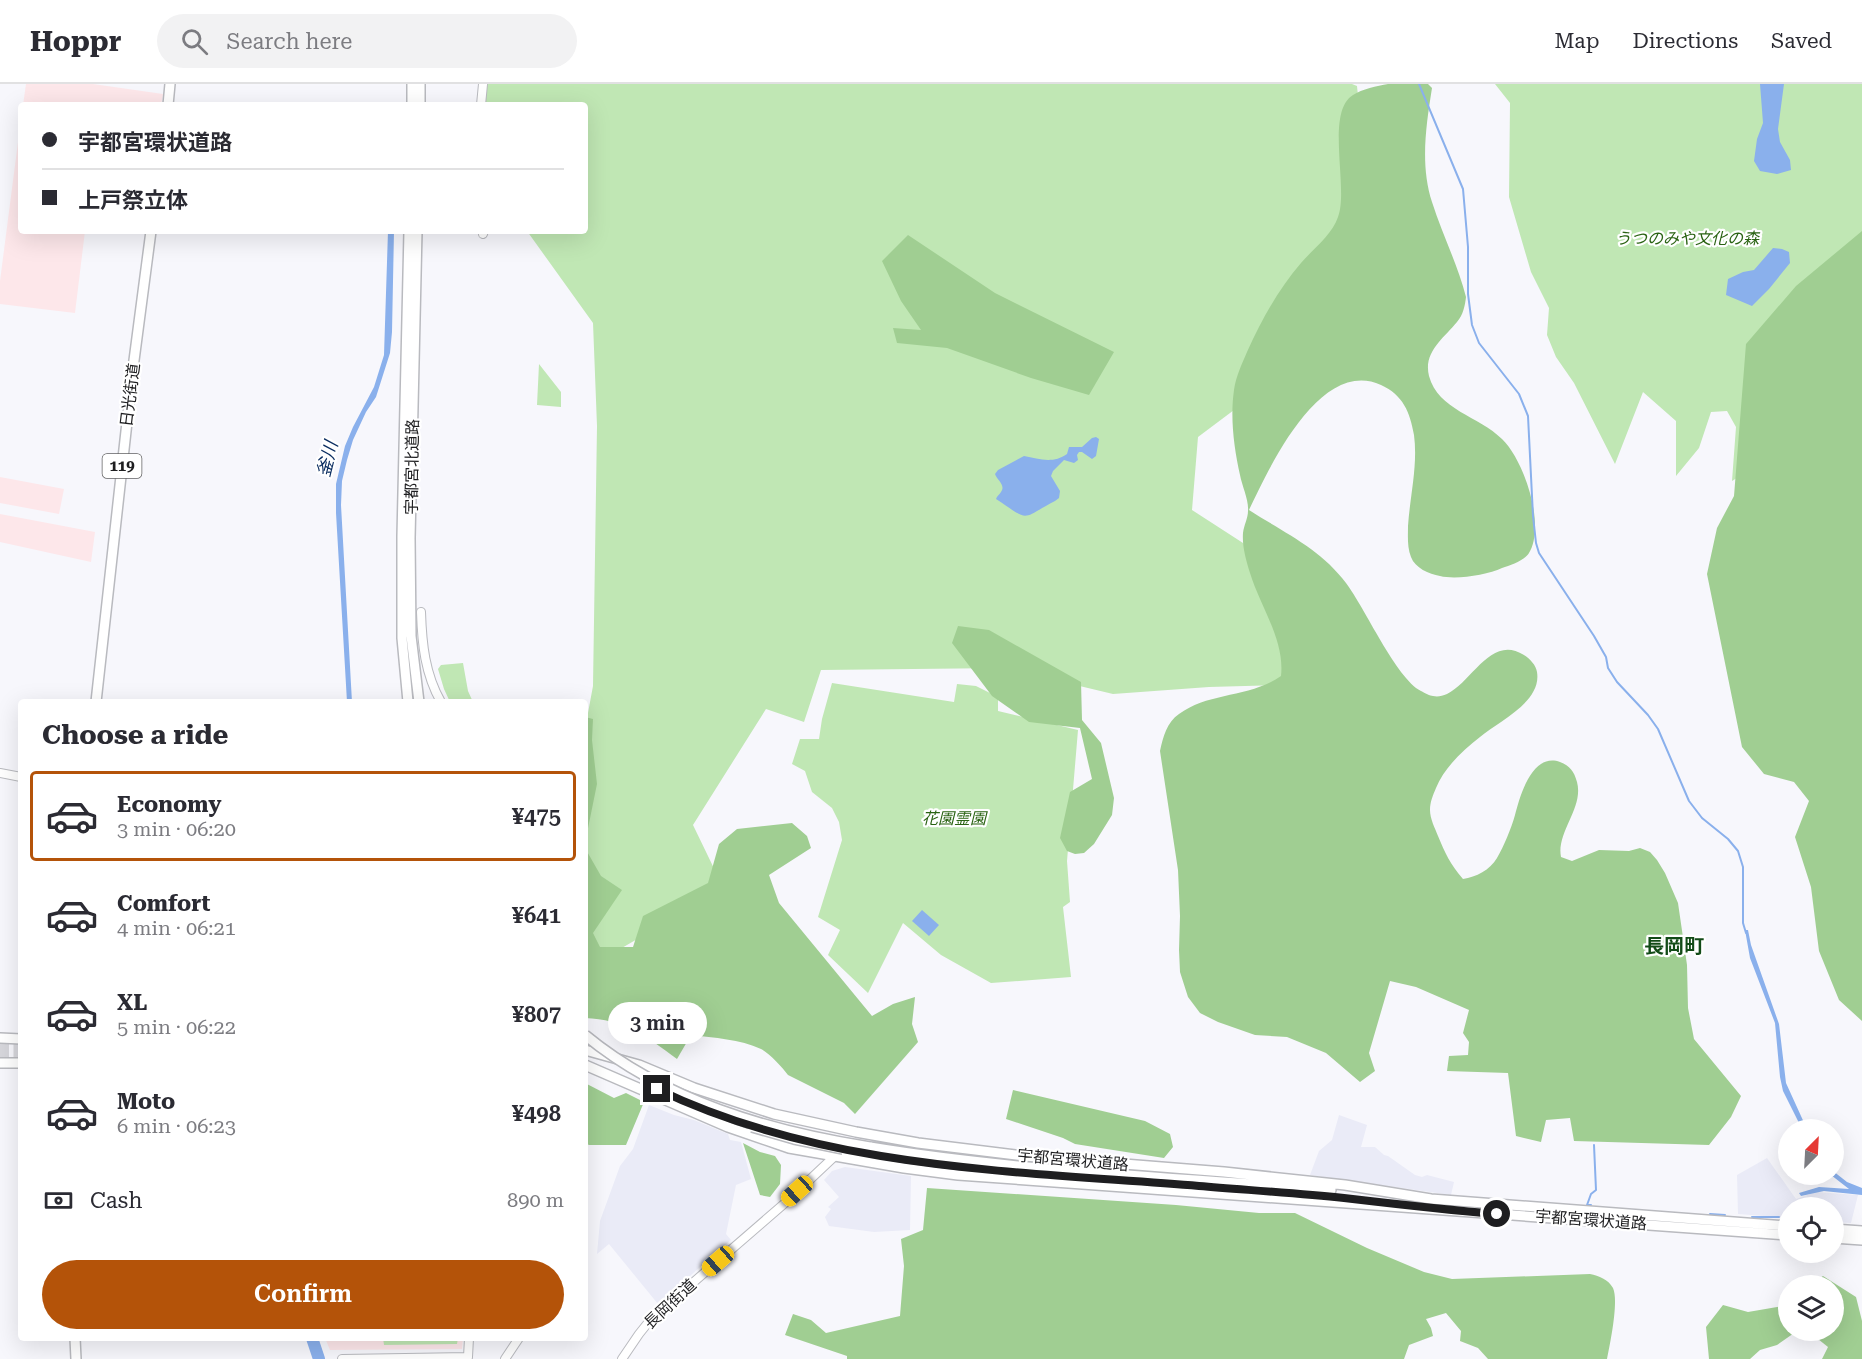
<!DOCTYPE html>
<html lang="en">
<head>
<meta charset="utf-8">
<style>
  body { margin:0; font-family:"Roboto Serif","Noto Sans JP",serif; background:#f2f2f3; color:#2b2b33; height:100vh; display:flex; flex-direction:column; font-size:22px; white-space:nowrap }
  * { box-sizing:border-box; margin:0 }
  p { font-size:20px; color:#7c7c81 }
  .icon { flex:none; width:33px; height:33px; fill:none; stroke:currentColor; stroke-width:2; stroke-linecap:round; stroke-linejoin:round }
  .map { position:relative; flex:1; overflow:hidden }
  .details { position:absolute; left:18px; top:615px; width:570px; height:642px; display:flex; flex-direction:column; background:#fff; border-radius:6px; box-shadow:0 6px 24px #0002 }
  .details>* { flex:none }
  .top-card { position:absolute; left:18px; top:18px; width:570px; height:132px; border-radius:6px; box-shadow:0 6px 24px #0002; display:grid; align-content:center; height:132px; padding:0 24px; background:#fff }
  .needle { width:39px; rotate:24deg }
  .fabs { position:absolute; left:1778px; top:1035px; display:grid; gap:12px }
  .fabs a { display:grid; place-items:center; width:66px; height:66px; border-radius:50%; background:#fff; box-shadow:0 6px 24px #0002; font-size:30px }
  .end { position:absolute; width:27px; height:27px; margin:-14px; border:8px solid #1e1e20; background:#fff; box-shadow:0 0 0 3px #fff }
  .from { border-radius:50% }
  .bubble { position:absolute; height:42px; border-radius:21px; background:#fff; box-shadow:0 6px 24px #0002; font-size:20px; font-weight:600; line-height:42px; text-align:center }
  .car { position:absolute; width:18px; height:36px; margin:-18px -9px; border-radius:8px; box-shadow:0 0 4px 2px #0007; background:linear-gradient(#f5c518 24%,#345 0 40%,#f5c518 0 76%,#345 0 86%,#f5c518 0) }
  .top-card b { display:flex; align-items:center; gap:21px; height:57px; font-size:22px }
  .top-card b+b { border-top:2px solid #e1e1e2 }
  .top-card i { width:15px; height:15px; background:#2b2b33 }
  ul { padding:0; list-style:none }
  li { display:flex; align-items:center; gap:18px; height:90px; margin:0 12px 9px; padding:0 12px; border:3px solid transparent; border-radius:6px }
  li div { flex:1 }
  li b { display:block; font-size:22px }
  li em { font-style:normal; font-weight:600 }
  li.on { border-color:#b45309 }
  li>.icon { width:54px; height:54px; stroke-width:1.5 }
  h2 { padding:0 24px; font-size:27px; line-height:72px }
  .pay { display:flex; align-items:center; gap:15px; height:66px; padding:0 24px; font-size:22px }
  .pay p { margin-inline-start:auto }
  .action { display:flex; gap:12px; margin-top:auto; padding:12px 24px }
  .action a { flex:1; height:69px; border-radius:36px; background:#b45309; color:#fff; font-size:24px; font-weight:600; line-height:69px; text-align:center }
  header { display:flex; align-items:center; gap:36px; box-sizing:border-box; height:84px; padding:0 30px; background:#fff; border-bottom:2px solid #e1e1e2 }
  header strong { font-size:28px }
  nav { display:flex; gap:33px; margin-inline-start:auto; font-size:21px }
  .search { width:420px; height:54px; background:#f2f2f3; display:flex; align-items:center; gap:15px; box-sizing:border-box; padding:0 21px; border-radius:33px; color:#7c7c81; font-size:22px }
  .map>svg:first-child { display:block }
  .built { fill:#eaebf7 }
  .education { fill:#fde7ea }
  .green { fill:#c0e7b4 }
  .forest { fill:#a0ce92 }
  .water { fill:#8ab0ec }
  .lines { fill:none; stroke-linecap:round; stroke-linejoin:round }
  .stream { stroke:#8ab0ec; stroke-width:2 }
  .river { stroke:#8ab0ec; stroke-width:12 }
  .primary-tunnel { stroke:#d6d6db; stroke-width:9; stroke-dasharray:9 4.5; stroke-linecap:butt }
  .tertiary-casing { stroke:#b9babf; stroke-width:10 }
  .primary-casing { stroke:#b9babf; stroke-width:12 }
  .trunk-casing { stroke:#b9babf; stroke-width:12 }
  .tertiary { stroke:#fff; stroke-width:8 }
  .primary { stroke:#fff; stroke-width:9 }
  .trunk { stroke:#fff; stroke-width:9 }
  .trunk-bridge-casing { stroke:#b9babf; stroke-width:12; stroke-linecap:butt }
  .trunk-bridge { stroke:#fff; stroke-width:9 }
  .route { stroke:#1e1e20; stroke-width:8 }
  .labels { text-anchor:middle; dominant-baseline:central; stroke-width:4.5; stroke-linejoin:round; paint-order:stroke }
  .shield { fill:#fff; stroke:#626263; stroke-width:1.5 }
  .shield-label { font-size:15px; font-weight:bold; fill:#1e1e20 }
  .park-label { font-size:16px; font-style:italic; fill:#2a6313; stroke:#fff }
  .street-label { font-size:16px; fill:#1e1e20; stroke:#fff }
  .water-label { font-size:18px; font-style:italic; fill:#082b5f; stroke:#fff }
  .quarter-label { font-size:20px; font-weight:bold; fill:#124b17; stroke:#fff }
</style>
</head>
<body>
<header>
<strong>Hoppr</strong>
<div class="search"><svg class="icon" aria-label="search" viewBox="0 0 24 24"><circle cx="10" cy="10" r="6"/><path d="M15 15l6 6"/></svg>Search here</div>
<nav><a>Map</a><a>Directions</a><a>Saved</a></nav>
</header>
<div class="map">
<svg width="1862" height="1275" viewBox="0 0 1862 1275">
  <rect width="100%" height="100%" fill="#f7f7fc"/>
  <!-- built -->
  <path class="built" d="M649,1021L674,1031L694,1036L728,1050L730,1056L741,1058L751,1095L736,1101L726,1150L731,1156L658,1220L609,1160L597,1170L600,1137L620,1082L633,1065Z
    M1339,1031L1367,1041L1361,1063H1375L1384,1071L1388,1072L1415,1091L1422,1093L1427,1091L1454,1098L1451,1111L1310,1091L1319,1067L1332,1056Z
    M1767,1074L1796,1115L1816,1108L1858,1111L1851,1139L1833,1138V1124H1788V1134L1738,1130L1737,1091Z
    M845,1083L911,1092L910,1146L874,1148L829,1142L825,1133L831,1125L828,1123L839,1113L824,1096L832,1087Z"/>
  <!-- education -->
  <path class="education" d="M26,0H93L163,10L161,21H23Z
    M21,35V147H85L75,229L0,220V197Z
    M0,393L64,405L59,430L0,419Z
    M0,430L95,448L91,478L0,458Z
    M325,1254H463L462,1265L330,1266Z"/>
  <!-- green -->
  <path class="green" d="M485,0H1352L1357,2L1362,52L1298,278L1198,353L1192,426L1283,485L1314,600L1209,603L1113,610L1005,584L821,586L804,638L766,625L693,741L722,801L670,836L596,879L585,855V645L593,602L597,342L593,239L527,147H585V21H484Z
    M1495,0H1862V176L1788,362L1732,397L1736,343L1727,327L1711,328L1699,364L1676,392V337L1643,308L1615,380L1574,299L1556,273L1547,251L1549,224L1531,188L1509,113L1510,19Z
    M539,280L561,308V323L537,321Z
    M463,579L468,607L473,618H450L444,605L438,585L441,581Z
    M832,599L954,618L957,600L976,602L998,613V627L1078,646L1067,777L1070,818L1063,823L1071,893L991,899L941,871L903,839L868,909L828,871L840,846L818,833L842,756L839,738L832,724L812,708L805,687L792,680L800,655H819L822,635Z
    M357,1254H458L457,1260L384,1261L383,1254Z"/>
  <!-- forest -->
  <path class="forest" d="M1388,0H1428L1432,4C1426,42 1420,81 1432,118C1442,150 1458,181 1466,213C1465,222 1463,231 1457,238C1444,254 1423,268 1429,292C1438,326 1479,332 1502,355C1524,376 1546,441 1529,469C1524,477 1511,481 1502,484C1487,491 1456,496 1440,492C1429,490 1415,484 1411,473C1407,463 1408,452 1408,442C1410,412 1418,381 1414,351C1410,328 1403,311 1381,301C1320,273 1269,384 1249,426C1283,448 1321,465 1346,499C1365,524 1396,594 1421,607C1425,609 1430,612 1433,612C1438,613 1442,612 1447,610C1473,597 1491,550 1524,571C1530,575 1536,581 1537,588C1542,618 1499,637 1480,653C1463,666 1444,684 1436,704C1433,711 1430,718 1430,726C1430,735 1435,744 1438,752C1445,769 1450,780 1463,795C1476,793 1490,786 1497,774C1504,762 1511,745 1515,731C1520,712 1532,668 1560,678C1570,682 1574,687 1577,698C1584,724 1556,748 1561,773L1572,777L1599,766L1629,767L1640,764L1650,768L1657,776L1665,789L1678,819L1687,881L1688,924L1694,955L1741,1012L1731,1033L1709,1061L1574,1057L1570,1034L1546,1036L1541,1058L1516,1052L1508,989L1447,987L1449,972L1468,971L1469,958L1463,949L1469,926L1416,903L1390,897L1369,969L1375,987L1360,998L1326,969L1287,953L1255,951L1218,938L1200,929L1188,913L1180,888L1179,866L1180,832L1178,786L1160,667C1163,653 1167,638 1179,630C1208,608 1249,614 1281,592C1285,556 1260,522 1250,489C1246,476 1242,462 1243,449C1244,441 1248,434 1248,427C1249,416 1242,402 1240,391C1234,364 1230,334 1234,306C1236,292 1242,280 1247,268C1262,235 1278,206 1301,179C1313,165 1332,151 1338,133C1349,105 1325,28 1353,11C1362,5 1377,2 1388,0Z
    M1862,147V937L1839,916L1819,867L1811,803L1795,753L1809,717L1794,698L1764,690L1742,663L1707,490L1717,444L1734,412L1746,260L1796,202Z
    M908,151L995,209L1114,268L1089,311L1031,294L947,264L897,259L893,244L921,246L901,217L882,177Z
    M958,542L989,546L1081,598L1082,636L1101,659L1114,714L1112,731L1094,760L1084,769L1075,770L1067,767L1060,754L1070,708L1092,695L1080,644L1029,638L992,612L952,559Z
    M585,633L593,635L592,656L597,700L585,759Z
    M792,739L807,752L811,764L769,791L779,819L872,932L893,920L915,913L912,940L918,958L855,1030L844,1019L788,991C783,984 769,969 761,965C740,955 714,954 691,951L677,975C648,953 623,935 585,934V764L601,792L622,806L593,849L600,863H633L643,832L708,799L719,760L737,745Z
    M585,999L614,1014L626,1009L644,1018L626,1061H589L585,1059Z
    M1013,1006L1145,1037L1170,1050L1173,1063L1164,1074L1075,1060L1063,1054L1006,1035Z
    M743,1059L760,1068L775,1072L781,1081L780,1100L770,1113L760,1111Z
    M927,1104L1176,1121L1259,1129H1295L1367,1164L1424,1188L1452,1195L1590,1190C1599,1192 1608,1195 1613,1204C1619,1217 1610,1260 1607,1275H1488L1478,1264L1460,1257L1461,1247L1446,1229L1426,1235L1431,1244L1433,1252L1409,1261L1404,1275H847V1272L785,1251L793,1230L811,1236L826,1249L900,1232L904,1182L901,1155L923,1146Z
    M1823,1192L1856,1213L1862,1237V1275H1822L1828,1263L1808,1247L1833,1246V1202L1811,1201Z
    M1723,1221L1748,1228L1788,1221V1246L1797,1247L1777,1261L1760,1266L1750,1275H1709L1706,1243Z"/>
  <!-- water -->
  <path class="water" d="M1760,0H1784L1778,45L1780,58L1790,76L1791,86L1777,90L1760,87L1754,77L1757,55L1763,39Z
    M388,147H394L392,248L390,269L376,313L366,328L353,356L347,376L342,397L341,421L352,618H347L336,429V400L345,362L353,343L374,303L384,271Z
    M1773,164L1782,165L1789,168L1790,179L1769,205L1752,222L1726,211L1728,195L1743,188L1754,186Z
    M1096,353L1099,355L1096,372L1092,375L1082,368H1079L1077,371L1078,376L1074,379L1064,376L1053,387L1051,392L1060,407L1059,414L1055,417C1019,436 1031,438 996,415C997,412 999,411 1001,408C1006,401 997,396 995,390L998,386L1024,372C1039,375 1053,380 1067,370L1069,363H1082L1092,354Z
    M922,826L939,841L929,852L912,837Z
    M1745,846H1748L1751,861L1779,940L1786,999L1806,1043L1802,1045L1783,1007L1780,993L1775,939L1750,874Z
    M1833,1087L1847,1098L1862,1104V1111L1824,1107L1801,1112L1799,1109L1819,1103L1849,1105L1831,1091L1833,1090Z"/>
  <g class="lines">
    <!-- stream -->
    <path class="stream" d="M1419,0L1463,105L1468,163V210L1472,241L1479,259L1519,310L1528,332L1533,432L1536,459L1539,469L1594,552L1606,573L1608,584L1617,598L1648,631L1658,645L1689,717L1702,734L1728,755L1738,767L1743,783V839L1746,849
      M1591,1121H1587L1591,1110L1596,1106L1594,1061
      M1710,1130L1725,1131
      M1752,1133H1779"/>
    <!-- river -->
    <path class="river" d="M312,1254L319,1275"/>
    <!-- primary-tunnel -->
    <path class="primary-tunnel" d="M0,962H21
      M0,970H21"/>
    <defs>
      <path id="tertiary" d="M481,21L483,0
        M483,150L484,147
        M421,528C422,560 425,590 441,618
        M0,689L21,693
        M342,1275L468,1273L469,1254
        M505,1275L519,1254
        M622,1275L639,1250L651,1235L785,1119L837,1070"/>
      <path id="primary" d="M0,954L21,955
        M0,979H21"/>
      <path id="trunk" d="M168,21L170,0
        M412,21V0
        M420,21V0
        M417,147L410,454L411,552L419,618
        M96,618L133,284L151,147
        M408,618L402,554V452L409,147
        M585,966L639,981L694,1004L774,1030L856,1048L918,1059L1024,1072L1224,1088L1345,1101L1431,1115L1788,1142
        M585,981L728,1043L789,1064L904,1084L958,1091L1788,1151
        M870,1063C1022,1088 1177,1093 1331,1106
        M993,1085L1224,1104
        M1833,1145L1862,1147
        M1833,1154L1862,1156
        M75,1254L76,1275"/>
    </defs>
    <!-- tertiary casing -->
    <use href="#tertiary" class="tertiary-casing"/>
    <!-- primary casing -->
    <use href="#primary" class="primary-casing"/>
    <!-- trunk casing -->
    <use href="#trunk" class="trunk-casing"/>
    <!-- tertiary -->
    <use href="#tertiary" class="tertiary"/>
    <!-- primary -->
    <use href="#primary" class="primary"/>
    <!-- trunk -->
    <use href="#trunk" class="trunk"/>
    <defs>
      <path id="trunk-bridge" d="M585,951C665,1017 769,1047 870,1063
        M752,1043L794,1055L843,1065"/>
    </defs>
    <!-- trunk-bridge casing -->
    <use href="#trunk-bridge" class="trunk-bridge-casing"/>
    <!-- trunk-bridge -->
    <use href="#trunk-bridge" class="trunk-bridge"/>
  </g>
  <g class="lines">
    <!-- route -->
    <path class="route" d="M657,1005C825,1086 1017,1087 1199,1102C1247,1106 1296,1109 1344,1114C1395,1120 1446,1126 1497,1130"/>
  </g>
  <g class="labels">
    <!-- shield labels -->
    <rect class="shield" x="102.5" y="370" width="39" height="24" rx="4.5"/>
    <g class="shield-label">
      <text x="122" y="382">119</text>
    </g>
    <!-- park labels -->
    <g class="park-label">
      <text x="1687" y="154">うつのみや文化の森</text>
      <text x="954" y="734">花園霊園</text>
    </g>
    <!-- street labels -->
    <g class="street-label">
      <text transform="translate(130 311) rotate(-83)">日光街道</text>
      <text transform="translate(412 383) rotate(-89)">宇都宮北道路</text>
      <text transform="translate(1073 1076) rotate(5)">宇都宮環状道路</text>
      <text transform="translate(1591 1136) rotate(4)">宇都宮環状道路</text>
      <text transform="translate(670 1220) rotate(-43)">長岡街道</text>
    </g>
    <!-- water labels -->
    <g class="water-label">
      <text transform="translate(327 375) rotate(-76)">釜川</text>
    </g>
    <!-- quarter labels -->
    <g class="quarter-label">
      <text x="1674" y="862">長岡町</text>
    </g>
  </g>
</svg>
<div class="fabs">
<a><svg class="needle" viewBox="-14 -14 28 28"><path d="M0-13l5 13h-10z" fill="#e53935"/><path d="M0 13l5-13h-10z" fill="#7c7c81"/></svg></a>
<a><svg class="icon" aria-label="locate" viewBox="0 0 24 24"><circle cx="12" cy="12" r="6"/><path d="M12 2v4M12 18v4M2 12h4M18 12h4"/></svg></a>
<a><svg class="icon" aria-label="layers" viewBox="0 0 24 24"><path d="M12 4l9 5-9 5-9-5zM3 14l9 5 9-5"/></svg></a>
</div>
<i class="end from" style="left:1497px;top:1130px"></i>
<i class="end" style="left:657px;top:1005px"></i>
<div class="bubble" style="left:608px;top:918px;width:99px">3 min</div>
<i class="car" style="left:797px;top:1107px;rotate:228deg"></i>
<i class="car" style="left:718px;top:1177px;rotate:229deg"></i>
<div class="top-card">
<b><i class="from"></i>宇都宮環状道路</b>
<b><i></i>上戸祭立体</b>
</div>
<section class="details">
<h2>Choose a ride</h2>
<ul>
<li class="on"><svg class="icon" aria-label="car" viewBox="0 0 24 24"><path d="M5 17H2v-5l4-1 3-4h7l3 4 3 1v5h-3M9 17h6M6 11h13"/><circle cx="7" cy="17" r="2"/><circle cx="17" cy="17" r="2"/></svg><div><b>Economy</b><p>3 min · 06:20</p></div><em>¥475</em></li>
<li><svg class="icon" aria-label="car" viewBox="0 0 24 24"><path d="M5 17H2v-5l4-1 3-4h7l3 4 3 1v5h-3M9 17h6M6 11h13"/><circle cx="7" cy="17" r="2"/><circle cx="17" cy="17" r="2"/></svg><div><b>Comfort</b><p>4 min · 06:21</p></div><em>¥641</em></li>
<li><svg class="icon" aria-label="car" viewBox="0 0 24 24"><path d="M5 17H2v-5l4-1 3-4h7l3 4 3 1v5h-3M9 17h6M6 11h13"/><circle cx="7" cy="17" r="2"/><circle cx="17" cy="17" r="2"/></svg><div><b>XL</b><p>5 min · 06:22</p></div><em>¥807</em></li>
<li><svg class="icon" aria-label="car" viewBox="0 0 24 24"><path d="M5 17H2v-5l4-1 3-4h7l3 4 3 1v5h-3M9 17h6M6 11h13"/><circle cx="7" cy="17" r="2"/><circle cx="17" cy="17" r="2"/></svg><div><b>Moto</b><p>6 min · 06:23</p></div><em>¥498</em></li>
</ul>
<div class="pay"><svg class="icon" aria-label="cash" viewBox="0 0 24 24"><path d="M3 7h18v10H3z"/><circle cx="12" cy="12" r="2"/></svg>Cash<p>890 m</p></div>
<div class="action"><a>Confirm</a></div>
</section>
</div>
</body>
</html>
